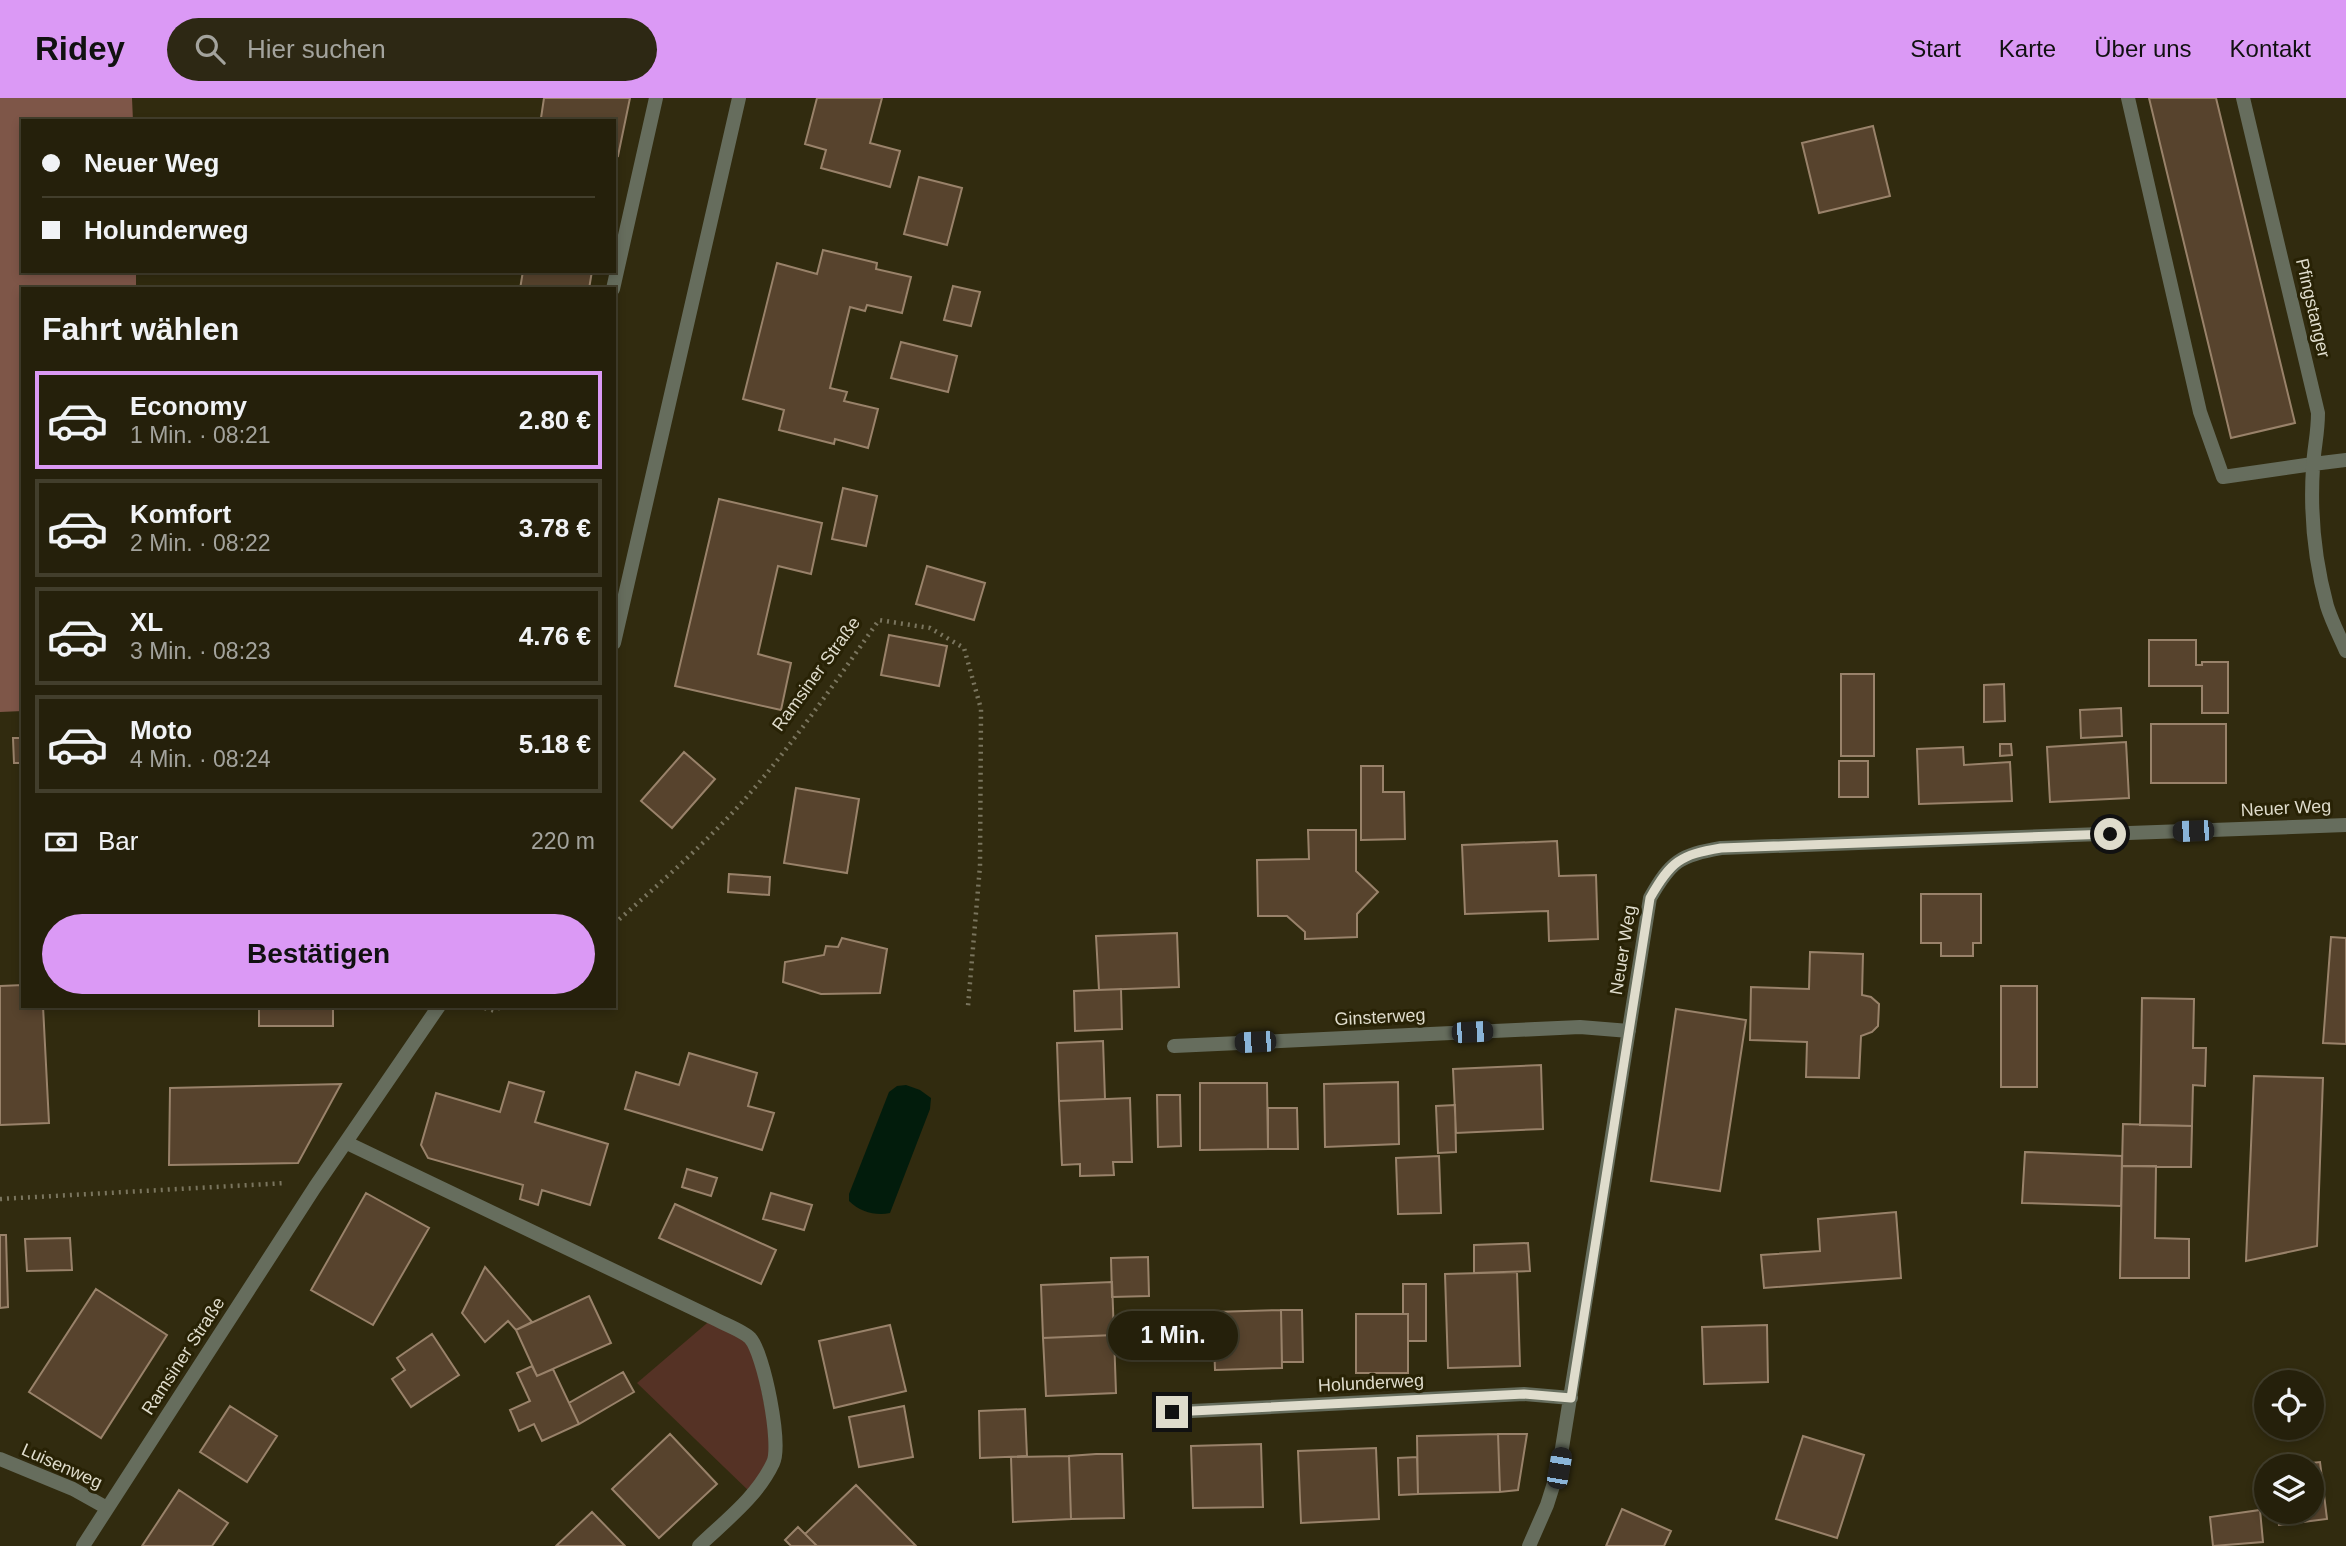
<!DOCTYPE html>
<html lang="de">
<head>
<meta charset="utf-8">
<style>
  body { margin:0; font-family:Helvetica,sans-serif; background:#2d2814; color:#f1f3f6; height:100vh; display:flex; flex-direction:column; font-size:26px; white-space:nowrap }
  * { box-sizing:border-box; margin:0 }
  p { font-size:23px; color:#a3a39d }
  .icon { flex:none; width:38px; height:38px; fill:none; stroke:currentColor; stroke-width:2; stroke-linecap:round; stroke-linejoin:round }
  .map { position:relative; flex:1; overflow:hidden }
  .panel { position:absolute; left:21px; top:189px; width:595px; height:721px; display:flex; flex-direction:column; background:#25200b; border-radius:0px; box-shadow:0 4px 10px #0003,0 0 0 2px #423e2c }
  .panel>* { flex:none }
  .hud { position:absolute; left:21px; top:21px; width:595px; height:154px; border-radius:0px; box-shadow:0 4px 10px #0003,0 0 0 2px #423e2c; display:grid; align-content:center; height:154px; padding:0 21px; background:#25200b }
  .fabs { position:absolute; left:2254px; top:1272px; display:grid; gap:14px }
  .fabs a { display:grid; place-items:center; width:70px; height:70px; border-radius:50%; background:#25200b; box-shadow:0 4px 10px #0003,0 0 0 2px #423e2c; font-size:35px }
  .end { position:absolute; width:32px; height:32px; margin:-16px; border:9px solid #dfdccc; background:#111; box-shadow:0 0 0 4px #111 }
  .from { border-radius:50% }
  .bubble { position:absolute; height:49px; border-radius:24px; background:#25200b; box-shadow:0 4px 10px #0003,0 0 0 2px #423e2c; font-size:23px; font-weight:700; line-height:49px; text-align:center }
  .car { position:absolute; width:21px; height:42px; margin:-21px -10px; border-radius:9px; box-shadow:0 0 5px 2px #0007; background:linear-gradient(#222 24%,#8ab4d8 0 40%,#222 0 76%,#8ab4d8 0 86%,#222 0) }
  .hud b { display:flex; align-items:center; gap:24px; height:66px; font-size:26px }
  .hud b+b { border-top:2px solid #423e2c }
  .hud i { width:18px; height:18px; background:#f1f3f6 }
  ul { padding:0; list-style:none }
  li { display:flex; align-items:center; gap:21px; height:98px; margin:0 14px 10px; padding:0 7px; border:4px solid #423e2c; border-radius:0px }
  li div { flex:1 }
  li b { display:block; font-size:26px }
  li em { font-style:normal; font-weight:700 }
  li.active { border-color:#db99f5 }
  li>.icon { width:63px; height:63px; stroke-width:1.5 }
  h2 { padding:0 21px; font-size:32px; line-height:84px }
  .pay { display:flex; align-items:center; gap:18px; height:77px; padding:0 21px; font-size:26px }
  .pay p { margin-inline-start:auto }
  .action { display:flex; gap:14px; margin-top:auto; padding:14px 21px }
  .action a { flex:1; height:80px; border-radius:42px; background:#db99f5; color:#111; font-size:28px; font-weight:700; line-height:80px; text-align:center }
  header { display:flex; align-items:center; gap:42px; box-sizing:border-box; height:98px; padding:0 35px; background:#db99f5; color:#111 }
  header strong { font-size:33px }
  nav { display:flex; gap:38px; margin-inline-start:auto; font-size:24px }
  .search { width:490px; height:63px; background:#2d2814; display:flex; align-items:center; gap:18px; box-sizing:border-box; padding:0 24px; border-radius:38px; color:#a3a39d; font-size:26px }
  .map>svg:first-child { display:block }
  .green { fill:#553225 }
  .forest { fill:#7e5648 }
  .water { fill:#021c0c }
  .building { fill:#57432d; stroke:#99826a; stroke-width:2 }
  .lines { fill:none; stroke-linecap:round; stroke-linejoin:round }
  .path { stroke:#7a755e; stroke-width:4.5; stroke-dasharray:2 5; stroke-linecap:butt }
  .service { stroke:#666d5d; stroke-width:14 }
  .minor { stroke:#666d5d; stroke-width:14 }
  .route { stroke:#dfdccc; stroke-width:9 }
  .labels { text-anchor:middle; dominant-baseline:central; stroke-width:6; stroke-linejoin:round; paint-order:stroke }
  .street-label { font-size:18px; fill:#dfdccc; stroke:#282205 }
</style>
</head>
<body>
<header>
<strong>Ridey</strong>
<div class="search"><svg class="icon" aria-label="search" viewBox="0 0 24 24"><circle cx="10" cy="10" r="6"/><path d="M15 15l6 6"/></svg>Hier suchen</div>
<nav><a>Start</a><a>Karte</a><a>Über uns</a><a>Kontakt</a></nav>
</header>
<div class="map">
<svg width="2346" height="1448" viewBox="0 0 2346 1448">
  <rect width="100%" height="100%" fill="#312b0f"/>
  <!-- green -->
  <path class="green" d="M713,1220L751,1241L775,1359L753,1397L637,1285Z"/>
  <!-- forest -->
  <path class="forest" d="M0,0H132L133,23H23V173H136V191H23V613L0,614Z"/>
  <!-- water -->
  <path class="water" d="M906,987L920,992L931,1000L930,1011L890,1115C876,1118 860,1114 849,1103V1096L889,994L897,988Z"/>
  <!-- building -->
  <path class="building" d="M544,0H630L618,58L614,57V23H546L541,20Z
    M817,0H882L870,45L900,53L890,89L821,70L826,52L805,46Z
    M2149,0H2216L2295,325L2231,340Z
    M1873,28L1890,98L1819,115L1802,45Z
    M919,79L962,90L947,147L904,136Z
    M823,152L877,165L876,171L911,179L902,215L867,207L865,213L850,209L830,290L847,294L844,303L878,311L868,350L835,341L834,346L779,332L784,312L743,301L777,165L817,176Z
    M523,173H592L589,191H520Z
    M953,188L980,194L971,228L944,222Z
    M901,244L957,258L948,294L891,280Z
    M843,390L877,398L866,448L832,441Z
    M719,401L822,425L811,476L778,468L758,556L791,565L781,612L675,588Z
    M927,468L985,485L974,522L916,506Z
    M889,537L947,548L939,588L881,577Z
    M2149,542H2196V567H2202V564H2228V615H2202V588H2149Z
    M1841,576H1874V658H1841Z
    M2004,586L2005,623L1984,624V587Z
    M2121,610L2122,638L2081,640L2080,612Z
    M2151,626H2226V685H2151Z
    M13,640H23V665H14Z
    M2126,644L2129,700L2050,704L2047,649Z
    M2000,646H2011L2012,657L2000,658Z
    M1963,649L1964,667L2010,664L2012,703L1919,706L1917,651Z
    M684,654L715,681L672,730L641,703Z
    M1839,663H1868V699H1839Z
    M1361,668H1383V694H1404L1405,741L1361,742Z
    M796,690L859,701L847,775L784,765Z
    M1308,732H1356V773L1378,794L1357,816V839L1305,841V834L1287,818H1258L1257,762L1309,761Z
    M1557,743L1559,778L1596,777L1598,841L1549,843L1548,813L1465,816L1462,747Z
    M729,776L770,779L769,797L728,794Z
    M1921,796H1981V845H1973V858H1941V845H1921Z
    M1177,835L1179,889L1099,892L1096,838Z
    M2331,839L2346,840V946L2323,945Z
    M842,840L887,851L880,895L821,896L783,884L785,864L824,857L826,848L838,849Z
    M1810,854L1863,856L1862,897L1871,899L1879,906L1878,928L1872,934L1861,938L1859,980L1806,979L1807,944L1750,942L1751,889L1809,891Z
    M23,887V908H43L49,1025L0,1027V888Z
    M2001,888H2037V989H2001Z
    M1121,891L1122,931L1075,933L1074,893Z
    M2142,900L2194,901L2193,950H2206L2205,988L2193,987L2192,1028L2140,1027Z
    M259,908H333V928H259Z
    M1676,911L1746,922L1720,1093L1651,1083Z
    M1103,943L1105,1001L1059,1003L1057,945Z
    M689,955L757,975L748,1008L774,1015L762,1052L625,1011L636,974L679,987Z
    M1541,967L1543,1031L1456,1035L1453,971Z
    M2254,978L2323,980L2317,1148L2246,1163Z
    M509,984L544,994L535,1024L608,1046L590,1107L542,1092L538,1107L520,1101L523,1087L428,1060L421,1047L436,995L500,1014Z
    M1398,984L1399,1046L1325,1049L1324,986Z
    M1200,985H1267L1268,1051L1200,1052Z
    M341,986L298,1065L169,1067L170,990Z
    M1157,997H1180L1181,1048L1158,1049Z
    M1130,1000L1132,1064H1113L1114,1077L1080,1078V1066L1062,1067L1059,1003Z
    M1455,1007L1456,1054L1438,1055L1436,1008Z
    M1268,1010H1297L1298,1051H1268Z
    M2123,1026L2192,1028L2191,1069L2122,1068Z
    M2025,1054L2122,1058L2121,1108L2022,1105Z
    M1439,1058L1441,1115L1398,1116L1396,1060Z
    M2122,1068H2156L2155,1140L2189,1141V1180H2120Z
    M687,1071L717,1080L711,1098L682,1089Z
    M366,1095L429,1130L373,1227L311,1192Z
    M771,1095L812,1107L804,1132L763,1121Z
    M675,1106L776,1152L761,1186L659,1140Z
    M1896,1114L1901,1180L1764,1190L1761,1157L1820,1153L1818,1121Z
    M0,1137H6L8,1209L0,1210Z
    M70,1140L72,1172L27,1173L25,1141Z
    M1528,1145L1530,1173L1474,1175V1147Z
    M1148,1159L1149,1198L1112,1199L1111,1160Z
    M485,1169L532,1224L516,1232L508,1223L485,1244L462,1215Z
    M1517,1174L1520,1268L1448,1270L1445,1176Z
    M1112,1184L1114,1237L1043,1240L1041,1187Z
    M1403,1186H1426V1243H1408V1216H1403Z
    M96,1191L167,1237L101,1340L29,1294Z
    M589,1198L611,1245L537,1278L516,1232Z
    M1281,1212H1302L1303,1264H1282Z
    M1281,1212L1282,1270L1215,1272L1213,1214Z
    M1356,1216H1408V1275H1356Z
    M890,1227L906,1293L834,1310L819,1243Z
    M1767,1227L1768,1284L1704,1286L1702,1229Z
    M432,1236L459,1277L411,1309L392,1281L405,1272L397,1260Z
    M1114,1237L1116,1295L1046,1298L1043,1240Z
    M532,1268L537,1278L553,1271L579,1326L542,1343L534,1326L519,1333L510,1312L530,1303L517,1275Z
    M623,1274L634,1294L579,1326L569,1305Z
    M230,1308L277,1338L247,1384L200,1354Z
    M904,1308L913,1359L859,1369L849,1319Z
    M1025,1311L1027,1358L980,1360L979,1313Z
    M670,1336L717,1386L659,1440L612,1391Z
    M1498,1336H1527L1518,1392L1500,1394Z
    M1498,1336L1500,1394L1418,1396L1417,1338Z
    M1803,1338L1864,1357L1837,1440L1776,1421Z
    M1261,1346L1263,1409L1193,1410L1191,1348Z
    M1376,1350L1379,1421L1301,1425L1298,1353Z
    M1096,1356H1122L1124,1420L1071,1421L1069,1358Z
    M1069,1358L1071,1421L1013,1424L1011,1359Z
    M1417,1359L1418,1396L1399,1397L1398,1360Z
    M2320,1364L2327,1421L2279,1427L2277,1414H2312V1368H2281Z
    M856,1387L916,1448H817L805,1436Z
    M179,1392L228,1425L212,1448H142Z
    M1622,1411L1671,1433L1664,1448H1606Z
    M2260,1412L2263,1444L2213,1448L2210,1419Z
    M592,1414L625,1448H556Z
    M798,1429L817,1448H791L785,1442Z"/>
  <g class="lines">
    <!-- path -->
    <path class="path" d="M614,826C659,786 705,746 745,701C794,645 836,583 879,522L930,530L964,550L981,611L980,768L968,908
      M478,908L495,913L501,908
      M0,1101L286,1085"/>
    <!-- service -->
    <path class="service" d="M2128,0L2200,314L2223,379L2313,366
      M613,191L656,0"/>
    <!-- minor -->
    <path class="minor" d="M2243,0L2318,315C2318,336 2314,349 2313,369C2310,415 2315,464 2327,508C2332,524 2340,539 2346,553
      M2313,366L2346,362
      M614,545L739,0
      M1174,948L1580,929L1629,933
      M347,1045L713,1220C722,1225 744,1233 750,1240C764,1255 782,1347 773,1365C757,1399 726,1422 699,1448
      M1172,1314L1524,1296L1571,1300
      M0,1361L73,1391L107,1410
      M83,1448L315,1089L439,908
      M1529,1448L1547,1407L1559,1369L1650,800C1671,763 1680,757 1721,750L2346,727"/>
  </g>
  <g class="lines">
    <!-- route -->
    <path class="route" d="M1172,1314L1524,1296L1571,1300L1650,800C1671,763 1680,757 1721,750L2110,736"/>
  </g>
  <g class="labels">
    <!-- street labels -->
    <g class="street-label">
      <text transform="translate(2313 210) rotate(77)">Pfingstanger</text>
      <text transform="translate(816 576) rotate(-54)">Ramsiner Straße</text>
      <text transform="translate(2286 710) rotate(-3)">Neuer Weg</text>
      <text transform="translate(1623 852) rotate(-81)">Neuer Weg</text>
      <text transform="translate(1380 919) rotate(-3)">Ginsterweg</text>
      <text transform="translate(183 1258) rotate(-57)">Ramsiner Straße</text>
      <text transform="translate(1371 1285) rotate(-3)">Holunderweg</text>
      <text transform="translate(62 1368) rotate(24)">Luisenweg</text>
    </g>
  </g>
</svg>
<div class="fabs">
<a><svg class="icon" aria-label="locate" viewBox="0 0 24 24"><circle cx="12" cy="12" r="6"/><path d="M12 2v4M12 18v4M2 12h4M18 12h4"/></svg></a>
<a><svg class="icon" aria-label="layers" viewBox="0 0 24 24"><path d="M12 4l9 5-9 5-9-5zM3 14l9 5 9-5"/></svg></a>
</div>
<i class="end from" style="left:2110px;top:736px"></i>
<i class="end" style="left:1172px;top:1314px"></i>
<div class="bubble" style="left:1108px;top:1213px;width:130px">1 Min.</div>
<i class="car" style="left:2193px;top:733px;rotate:268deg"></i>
<i class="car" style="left:1472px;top:934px;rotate:87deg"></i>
<i class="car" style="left:1255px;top:944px;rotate:267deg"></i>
<i class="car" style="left:1559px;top:1370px;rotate:10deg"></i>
<div class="hud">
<b><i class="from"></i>Neuer Weg</b>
<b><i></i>Holunderweg</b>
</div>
<section class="panel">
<h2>Fahrt wählen</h2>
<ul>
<li class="active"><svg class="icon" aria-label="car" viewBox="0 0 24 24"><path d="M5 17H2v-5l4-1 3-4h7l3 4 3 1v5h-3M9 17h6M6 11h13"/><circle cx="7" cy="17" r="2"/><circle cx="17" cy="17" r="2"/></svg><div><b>Economy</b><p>1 Min. · 08:21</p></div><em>2.80 €</em></li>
<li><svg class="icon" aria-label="car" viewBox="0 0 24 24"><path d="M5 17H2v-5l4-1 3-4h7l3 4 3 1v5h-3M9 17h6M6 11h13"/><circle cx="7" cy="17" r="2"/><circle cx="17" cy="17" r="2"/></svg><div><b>Komfort</b><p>2 Min. · 08:22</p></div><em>3.78 €</em></li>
<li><svg class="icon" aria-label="car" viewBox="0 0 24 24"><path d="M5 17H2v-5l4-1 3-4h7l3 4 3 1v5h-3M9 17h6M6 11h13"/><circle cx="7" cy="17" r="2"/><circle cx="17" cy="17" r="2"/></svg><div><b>XL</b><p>3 Min. · 08:23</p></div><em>4.76 €</em></li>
<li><svg class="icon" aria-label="car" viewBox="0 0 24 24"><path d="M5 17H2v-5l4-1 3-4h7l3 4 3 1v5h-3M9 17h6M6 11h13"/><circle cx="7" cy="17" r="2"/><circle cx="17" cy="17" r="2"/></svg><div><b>Moto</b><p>4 Min. · 08:24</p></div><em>5.18 €</em></li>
</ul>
<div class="pay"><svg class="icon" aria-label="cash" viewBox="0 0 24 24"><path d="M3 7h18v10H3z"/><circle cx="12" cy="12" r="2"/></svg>Bar<p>220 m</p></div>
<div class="action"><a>Bestätigen</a></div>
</section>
</div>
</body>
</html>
